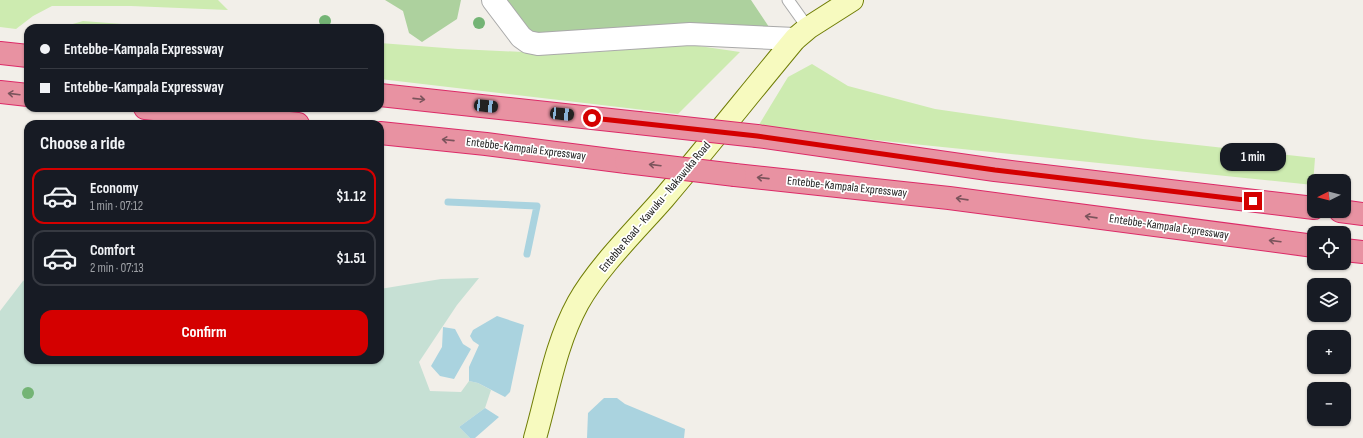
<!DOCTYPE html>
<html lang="en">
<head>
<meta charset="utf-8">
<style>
  body { margin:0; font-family:"Sofia Sans Condensed",sans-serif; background:#20242c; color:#f1f3f6; height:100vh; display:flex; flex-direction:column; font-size:15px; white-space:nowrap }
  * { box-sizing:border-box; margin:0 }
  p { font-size:13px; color:#9ea1a6 }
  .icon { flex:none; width:22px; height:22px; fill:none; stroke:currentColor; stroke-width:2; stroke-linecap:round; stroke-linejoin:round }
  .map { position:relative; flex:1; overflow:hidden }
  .sheet { position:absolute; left:24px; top:120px; width:360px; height:244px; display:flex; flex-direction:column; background:#171b24; border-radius:12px; box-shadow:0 1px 3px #0004 }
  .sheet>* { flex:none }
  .hud { position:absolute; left:24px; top:24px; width:360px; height:88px; border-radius:12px; box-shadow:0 1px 3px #0004; display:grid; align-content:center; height:88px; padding:0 16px; background:#171b24 }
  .needle { width:26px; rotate:264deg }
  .fabs { position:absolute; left:1307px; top:174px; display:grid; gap:8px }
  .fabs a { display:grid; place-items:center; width:44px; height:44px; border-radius:8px; background:#171b24; box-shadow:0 1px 3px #0004; font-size:20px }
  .end { position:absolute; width:18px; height:18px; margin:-9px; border:5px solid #d40000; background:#fff; box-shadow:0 0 0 2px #fff }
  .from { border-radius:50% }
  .bubble { position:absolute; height:28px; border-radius:12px; background:#171b24; box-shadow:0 1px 3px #0004; font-size:13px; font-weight:700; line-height:28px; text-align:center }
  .car { position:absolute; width:12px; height:24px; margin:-12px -6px; border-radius:5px; box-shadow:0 0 3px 1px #0007; background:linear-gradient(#222 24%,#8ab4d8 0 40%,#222 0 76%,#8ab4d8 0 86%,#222 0) }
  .hud b { display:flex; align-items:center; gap:14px; height:38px; font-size:15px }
  .hud b+b { border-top:1px solid #363941 }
  .hud i { width:10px; height:10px; background:#f1f3f6 }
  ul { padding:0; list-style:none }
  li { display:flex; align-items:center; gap:12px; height:56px; margin:0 8px 6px; padding:0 8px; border:2px solid #363941; border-radius:12px }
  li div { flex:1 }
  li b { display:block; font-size:15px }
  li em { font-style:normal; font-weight:700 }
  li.active { border-color:#d40000 }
  li>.icon { width:36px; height:36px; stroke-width:1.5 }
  h2 { padding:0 16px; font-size:18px; line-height:48px }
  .button { display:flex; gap:8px; margin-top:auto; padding:8px 16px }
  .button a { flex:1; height:46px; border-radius:12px; background:#d40000; color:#fff; font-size:16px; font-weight:700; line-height:46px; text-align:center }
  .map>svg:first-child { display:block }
  .grass { fill:#cdebb0 }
  .forest { fill:#add19e }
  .wetland { fill:#c6e0d4 }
  .water { fill:#aad3df }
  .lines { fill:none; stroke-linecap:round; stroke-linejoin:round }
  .stream { stroke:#aad3df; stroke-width:7 }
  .lane-casing { stroke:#a9a9a9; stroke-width:13 }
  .street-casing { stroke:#a9a9a9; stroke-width:24 }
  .secondary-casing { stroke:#707d05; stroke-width:24 }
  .highway-casing { stroke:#dc2a67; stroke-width:24 }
  .lane { stroke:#fff; stroke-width:11 }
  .street { stroke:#fff; stroke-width:22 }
  .secondary { stroke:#f7fabf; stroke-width:22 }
  .highway { stroke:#e892a2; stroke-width:22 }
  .highway-bridge-casing { stroke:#dc2a67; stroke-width:24; stroke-linecap:butt }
  .highway-bridge { stroke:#e892a2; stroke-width:22 }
  .tree { fill:#74b475 }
  .oneway { stroke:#7b545c }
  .route { stroke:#d40000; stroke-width:5 }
  .labels { text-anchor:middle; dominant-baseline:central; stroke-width:3.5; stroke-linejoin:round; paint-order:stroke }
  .street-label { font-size:12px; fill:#222; stroke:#fff }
</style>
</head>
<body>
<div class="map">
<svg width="1363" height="438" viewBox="0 0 1363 438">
  <rect width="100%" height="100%" fill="#f2efe9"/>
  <!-- grass -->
  <path class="grass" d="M0,0H218L228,10L131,6H52L33,16L16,29L0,27Z
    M83,21L174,28H59Z
    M380,43L458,49L567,54L692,45L740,52L678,114L380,79Z
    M812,64L848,86L935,109L1143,139L1315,158L1313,185L757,128L788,77Z"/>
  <!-- forest -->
  <path class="forest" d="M385,0H461L457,19L422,42L409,33L403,11Z
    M505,0H751L769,27H720L527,34Z"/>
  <!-- wetland -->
  <path class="wetland" d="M28,278V360H380V289L441,279L479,278L457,305L419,362L430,391L461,392L469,381L478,383L491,390L485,408L459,427L470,438H0V311L23,281Z"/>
  <!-- water -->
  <path class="water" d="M497,316L524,325L510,392L505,397L478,383L469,381V367L479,345L473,341L470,336L473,330Z
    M443,327L455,329L463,344L471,349L454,379L440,376L431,366L442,347Z
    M604,398H617L625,404L685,429L684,438H587L588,413Z
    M485,408L499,417L475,438H470L459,427Z"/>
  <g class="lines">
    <!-- stream -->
    <path class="stream" d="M448,202L537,206L527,254"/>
    <defs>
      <path id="lane" d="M788,0L808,28"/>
      <path id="street" d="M493,0L521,37L528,42L538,44L690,34L795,39"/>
      <path id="secondary" d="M535,438C548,393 555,345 578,303C598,267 636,230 664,198C708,146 751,92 795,39L808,28L852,0"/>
      <path id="highway" d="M0,53L28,56
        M0,92L28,95
        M380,95L638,123
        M145,108L298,124
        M380,133L486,144L626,162
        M757,136L995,170L1314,208
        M735,175L949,198L1314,246
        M1340,211L1363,214
        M1344,250L1363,252"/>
    </defs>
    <!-- lane casing -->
    <use href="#lane" class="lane-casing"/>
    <!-- street casing -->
    <use href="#street" class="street-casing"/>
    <!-- secondary casing -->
    <use href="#secondary" class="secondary-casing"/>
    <!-- highway casing -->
    <use href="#highway" class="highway-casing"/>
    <!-- lane -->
    <use href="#lane" class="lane"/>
    <!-- street -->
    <use href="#street" class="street"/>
    <!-- secondary -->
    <use href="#secondary" class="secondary"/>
    <!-- highway -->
    <use href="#highway" class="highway"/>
    <defs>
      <path id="highway-bridge" d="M638,123L757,136
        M626,162L735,175"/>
    </defs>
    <!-- highway-bridge casing -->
    <use href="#highway-bridge" class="highway-bridge-casing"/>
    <!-- highway-bridge -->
    <use href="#highway-bridge" class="highway-bridge"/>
  </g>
  <!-- trees -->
  <g class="tree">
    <circle cx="325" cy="21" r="6"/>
    <circle cx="479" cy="23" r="6"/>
    <circle cx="28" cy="393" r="6"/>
  </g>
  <!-- one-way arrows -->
  <defs><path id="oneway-shaft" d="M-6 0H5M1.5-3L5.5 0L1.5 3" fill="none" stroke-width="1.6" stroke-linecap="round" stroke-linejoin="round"/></defs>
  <g class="oneway">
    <use href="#oneway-shaft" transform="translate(14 94) rotate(-173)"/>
    <use href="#oneway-shaft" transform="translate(419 99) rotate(6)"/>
    <use href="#oneway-shaft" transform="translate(448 140) rotate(-174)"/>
    <use href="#oneway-shaft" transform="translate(655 165) rotate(-173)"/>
    <use href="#oneway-shaft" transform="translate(763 178) rotate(-174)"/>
    <use href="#oneway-shaft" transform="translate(962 199) rotate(-172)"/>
    <use href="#oneway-shaft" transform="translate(1091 217) rotate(-172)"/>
    <use href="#oneway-shaft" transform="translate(1275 241) rotate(-173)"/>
  </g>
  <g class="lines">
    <!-- route -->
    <path class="route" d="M592,118L757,136L995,170L1253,201"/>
  </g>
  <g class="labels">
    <!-- street labels -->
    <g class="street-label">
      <text transform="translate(526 149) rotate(7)">Entebbe-Kampala Expressway</text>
      <text transform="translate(847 187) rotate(6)">Entebbe-Kampala Expressway</text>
      <text transform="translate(655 207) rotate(-50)">Entebbe Road - Kawuku - Nakawuka Road</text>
      <text transform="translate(1169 227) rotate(8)">Entebbe-Kampala Expressway</text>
    </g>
  </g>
</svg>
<div class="fabs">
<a><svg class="needle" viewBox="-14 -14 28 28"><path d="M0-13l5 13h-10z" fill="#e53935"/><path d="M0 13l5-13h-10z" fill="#9ea1a6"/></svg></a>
<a><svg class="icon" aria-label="locate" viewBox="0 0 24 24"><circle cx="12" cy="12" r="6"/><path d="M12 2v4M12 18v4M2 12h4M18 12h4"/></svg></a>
<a><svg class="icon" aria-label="layers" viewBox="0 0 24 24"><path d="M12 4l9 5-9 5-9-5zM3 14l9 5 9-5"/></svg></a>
<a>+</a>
<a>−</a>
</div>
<i class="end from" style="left:592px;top:118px"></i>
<i class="end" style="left:1253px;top:201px"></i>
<div class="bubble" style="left:1220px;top:143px;width:66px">1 min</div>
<i class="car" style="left:486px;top:106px;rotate:96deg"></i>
<i class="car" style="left:562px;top:114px;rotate:96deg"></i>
<div class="hud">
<b><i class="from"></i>Entebbe-Kampala Expressway</b>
<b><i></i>Entebbe-Kampala Expressway</b>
</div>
<section class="sheet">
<h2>Choose a ride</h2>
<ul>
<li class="active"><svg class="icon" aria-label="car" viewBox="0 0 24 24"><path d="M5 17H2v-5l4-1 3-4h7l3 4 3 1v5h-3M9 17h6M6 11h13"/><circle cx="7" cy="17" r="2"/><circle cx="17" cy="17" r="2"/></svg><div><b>Economy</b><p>1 min · 07:12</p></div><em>$1.12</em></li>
<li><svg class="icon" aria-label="car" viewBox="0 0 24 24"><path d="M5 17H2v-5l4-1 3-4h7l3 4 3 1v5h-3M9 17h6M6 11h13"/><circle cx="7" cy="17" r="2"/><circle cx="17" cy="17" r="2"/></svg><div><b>Comfort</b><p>2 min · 07:13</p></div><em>$1.51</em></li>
</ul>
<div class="button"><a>Confirm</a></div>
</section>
</div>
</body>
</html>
